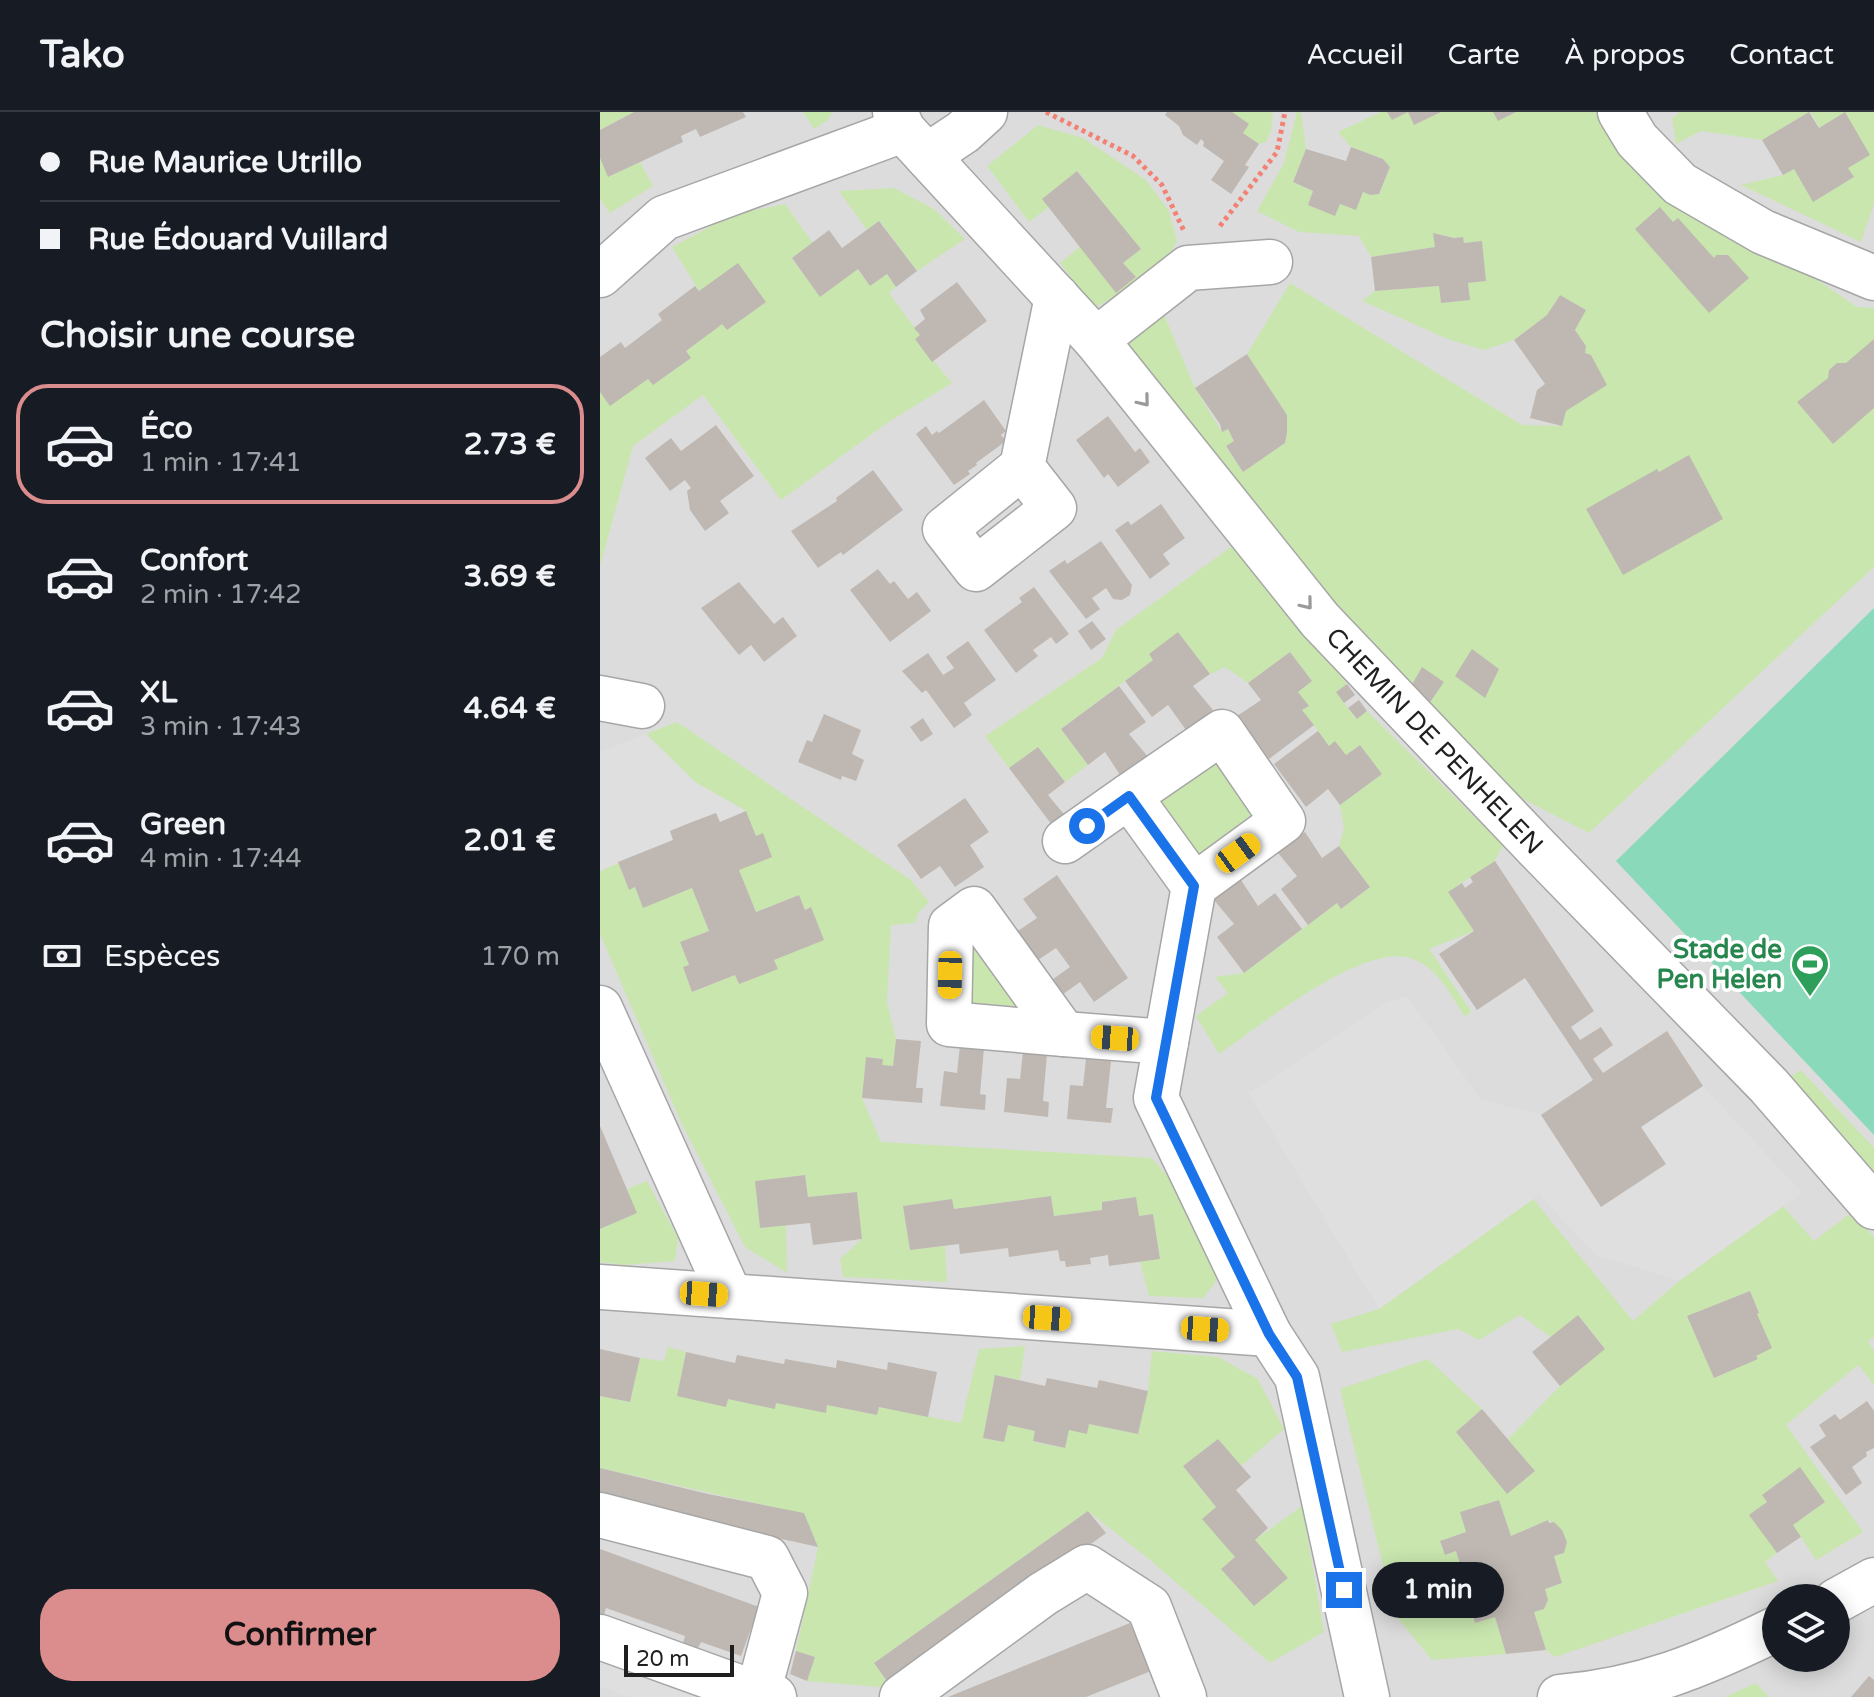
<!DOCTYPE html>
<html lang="fr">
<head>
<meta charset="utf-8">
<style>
  body { margin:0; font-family:"Varela Round",sans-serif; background:#242831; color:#f1f3f6; height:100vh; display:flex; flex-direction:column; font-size:30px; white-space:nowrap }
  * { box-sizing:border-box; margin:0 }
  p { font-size:26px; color:#9ea1a6 }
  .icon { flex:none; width:44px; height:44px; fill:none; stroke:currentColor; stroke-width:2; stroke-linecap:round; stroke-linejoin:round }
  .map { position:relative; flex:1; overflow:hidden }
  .sheet { display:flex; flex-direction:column; background:#171b24; width:600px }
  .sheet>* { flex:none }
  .guide { display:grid; align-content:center; height:176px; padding:0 40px; background:#171b24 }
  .tools { position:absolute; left:1162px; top:1472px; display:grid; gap:16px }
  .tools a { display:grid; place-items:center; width:88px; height:88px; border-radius:50%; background:#171b24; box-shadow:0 4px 20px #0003; font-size:40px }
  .scale { position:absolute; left:24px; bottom:20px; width:110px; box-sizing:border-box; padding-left:8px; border:4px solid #1f1f1f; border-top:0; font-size:22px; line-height:28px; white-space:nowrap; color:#1f1f1f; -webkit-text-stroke:6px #fff; paint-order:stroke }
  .end { position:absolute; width:36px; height:36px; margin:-18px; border:10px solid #1a73e8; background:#fff; box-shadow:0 0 0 4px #fff }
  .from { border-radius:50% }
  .bubble { position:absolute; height:56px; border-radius:28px; background:#171b24; box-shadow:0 4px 20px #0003; font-size:26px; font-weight:700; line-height:56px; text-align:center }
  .car { position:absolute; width:24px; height:48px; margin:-24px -12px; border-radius:10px; box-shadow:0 0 6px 2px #0007; background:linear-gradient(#f5c518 24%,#345 0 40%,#f5c518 0 76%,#345 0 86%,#f5c518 0) }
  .guide b { display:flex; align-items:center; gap:28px; height:76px; font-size:30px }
  .guide b+b { border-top:2px solid #363941 }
  .guide i { width:20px; height:20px; background:#f1f3f6 }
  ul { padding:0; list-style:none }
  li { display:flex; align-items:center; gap:24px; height:120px; margin:0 16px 12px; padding:0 24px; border:4px solid transparent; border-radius:32px }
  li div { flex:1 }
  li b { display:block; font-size:30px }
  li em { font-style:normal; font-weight:700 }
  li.selected { border-color:#db8c8d }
  li>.icon { width:72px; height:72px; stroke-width:1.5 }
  h2 { padding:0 40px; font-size:36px; line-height:96px }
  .pay { display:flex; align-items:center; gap:20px; height:88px; padding:0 40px; font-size:30px }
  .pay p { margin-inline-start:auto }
  .action { display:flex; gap:16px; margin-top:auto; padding:16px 40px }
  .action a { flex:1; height:92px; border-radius:32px; background:#db8c8d; color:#111; font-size:32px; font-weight:700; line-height:92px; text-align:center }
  header { display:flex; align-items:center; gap:48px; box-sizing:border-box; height:112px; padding:0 40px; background:#171b24; border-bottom:2px solid #363941 }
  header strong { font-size:38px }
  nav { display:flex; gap:44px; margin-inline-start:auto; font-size:28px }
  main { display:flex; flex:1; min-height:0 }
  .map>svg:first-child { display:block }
  .residential { fill:#dddcdc; fill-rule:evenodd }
  .grass { fill:#c9e6af; fill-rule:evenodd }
  .pitch { fill:#89d9ba }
  .parking { fill:#dfdfdf }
  .building { fill:#bfb8b2 }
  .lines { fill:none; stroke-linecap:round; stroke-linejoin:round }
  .minor-casing { stroke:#a6a6a6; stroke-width:47 }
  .path { stroke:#f18275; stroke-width:5; stroke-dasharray:4 4; stroke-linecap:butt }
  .minor { stroke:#fff; stroke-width:44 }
  .oneway { stroke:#9a9a9a }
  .route { stroke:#1a73e8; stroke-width:10 }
  .labels { text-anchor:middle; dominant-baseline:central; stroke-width:7; stroke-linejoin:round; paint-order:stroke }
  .street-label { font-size:26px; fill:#1f1f1f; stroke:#fff }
  .leisure-label { font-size:26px; font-weight:bold; fill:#27864d; stroke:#fff; text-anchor:end }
</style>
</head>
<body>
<header>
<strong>Tako</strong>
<nav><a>Accueil</a><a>Carte</a><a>À propos</a><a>Contact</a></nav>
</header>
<main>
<section class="sheet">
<div class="guide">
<b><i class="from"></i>Rue Maurice Utrillo</b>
<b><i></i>Rue Édouard Vuillard</b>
</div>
<h2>Choisir une course</h2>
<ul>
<li class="selected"><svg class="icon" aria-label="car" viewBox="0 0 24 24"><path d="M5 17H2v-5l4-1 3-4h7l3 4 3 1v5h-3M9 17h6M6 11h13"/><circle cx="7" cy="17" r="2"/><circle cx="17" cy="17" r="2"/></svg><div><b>Éco</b><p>1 min · 17:41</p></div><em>2.73 €</em></li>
<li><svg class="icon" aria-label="car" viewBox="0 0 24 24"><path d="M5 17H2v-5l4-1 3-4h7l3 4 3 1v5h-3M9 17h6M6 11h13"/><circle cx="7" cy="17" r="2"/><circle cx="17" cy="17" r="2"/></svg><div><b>Confort</b><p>2 min · 17:42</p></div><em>3.69 €</em></li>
<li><svg class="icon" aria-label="car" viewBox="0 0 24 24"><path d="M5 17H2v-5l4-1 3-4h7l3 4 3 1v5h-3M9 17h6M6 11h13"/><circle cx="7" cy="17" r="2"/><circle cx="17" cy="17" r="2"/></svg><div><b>XL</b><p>3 min · 17:43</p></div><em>4.64 €</em></li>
<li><svg class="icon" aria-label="car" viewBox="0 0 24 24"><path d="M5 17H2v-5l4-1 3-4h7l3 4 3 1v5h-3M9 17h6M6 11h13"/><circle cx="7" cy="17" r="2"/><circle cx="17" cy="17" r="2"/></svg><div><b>Green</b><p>4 min · 17:44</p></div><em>2.01 €</em></li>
</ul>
<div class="pay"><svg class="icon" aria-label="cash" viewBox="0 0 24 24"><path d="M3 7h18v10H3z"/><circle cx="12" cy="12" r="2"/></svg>Espèces<p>170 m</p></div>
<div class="action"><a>Confirmer</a></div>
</section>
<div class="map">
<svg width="1274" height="1585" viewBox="0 0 1274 1585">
  <rect width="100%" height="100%" fill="#efece5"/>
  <!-- residential -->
  <path class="residential" d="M0,0H1274V1585H0ZM1176,1486H1236V1546H1176Z"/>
  <!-- grass -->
  <path class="grass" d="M0,0H34L0,18Z
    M203,0H232L228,8L214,17Z
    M632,0H673L671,19L666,30L659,32L643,21Z
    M697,0H701L706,37L693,70L713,79L708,93L740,92L763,80L770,83L780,81L790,55L783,47L751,35L738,20L781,0H787L792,8L808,0L814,13L841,0H995L1009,26L1257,195L1274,196V455L989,721L902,676L721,490L523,236L562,198L595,276L622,320L628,317L634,329L626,335L643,360L685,331L687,303L647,242L690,171L922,313L961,314L966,299L1006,273L991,244L985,241L986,234L975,218L985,198L960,183L947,203L914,228L884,238L850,228L762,189L775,179L839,174L842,191L870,188L868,171L886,169L881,129L864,131L863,125L854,126L834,121L835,135L771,145L759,124L699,120L657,99L684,51Z
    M1080,0H1209L1162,28L1101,19L1076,32L1072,6Z
    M1210,0H1274V92L1261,130L1141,73L1183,63L1194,57L1213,89L1253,66Z
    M438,13L483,26L546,68L569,99L577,129L560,160L494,196L460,151L480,135L536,165L523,151L540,137L478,59L442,87L449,95L429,110L387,54Z
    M0,46L9,65L40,50L53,74L10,101L0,87Z
    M294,76L334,97L365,127L317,159L280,109L267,118L239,79Z
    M185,92L213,131L192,147L220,184L258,157L270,174L287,162L296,175L289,181L320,223L315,227L352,271L290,309L181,388L103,283L33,334L0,454V280L48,267L53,273L90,246L86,239L122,212L127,218L166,190L99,179L72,135L132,103Z
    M635,432L747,572L736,580L756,607L767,599L903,733L895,749L848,780L874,819L829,837L871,899L865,905C851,884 838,856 813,847C765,828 659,915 619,942L596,904L628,881L615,865L644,861L737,791L741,797L770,775L739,734L744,716L740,693L782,662L760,633L746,643L729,634L702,598L709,594L698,580L712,569L690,540L648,571L625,555L610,562L578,520L553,548L461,617L488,653L465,670L438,635L409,656L385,624L502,546L516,518Z
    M77,610L311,768L329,790L318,801L315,811L291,813L287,890L296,927L293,954L282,953V946L266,945L262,986L281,1030L552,1046L587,1088L625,1157L603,1186L549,1184L540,1149L560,1146L553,1102L539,1104L535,1085L502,1090V1098L454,1104L451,1084L354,1097L352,1087L304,1094L310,1138L345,1134L347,1170L243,1165L240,1147L262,1127L257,1080L208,1085L205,1063L156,1069L160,1116L186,1113L187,1161L145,1135L81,1010L0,822V759L18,750L29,777L35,775L43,795L92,776L109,819L81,830L89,853L84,855L93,880L135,863L139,872L177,857L174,848L210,795L205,798L199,783L156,800L139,758L156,724L146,699L95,670L46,622Z
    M616,636L663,701L599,748L548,685Z
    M366,823L415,891L409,900L357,893Z
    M1201,958L1274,1036V1065L1184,969Z
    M47,1069L78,1126L75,1149L24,1153L0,1150V1117L36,1101L27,1077Z
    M933,1087L1033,1209L1079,1169L1183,1094L1214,1129L1251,1101L1274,1125V1225L1268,1229L1274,1239V1273L1258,1253L1186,1313L1263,1420L1216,1448L1193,1413L1225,1390L1199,1356L1162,1383L1167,1390L1150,1403L1177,1441L1165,1450L1178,1469L955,1545L946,1538L934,1500L944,1497L948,1489L945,1477L962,1471L954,1444L964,1441C968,1422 960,1415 948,1408L911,1424L899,1388L861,1400L866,1420L840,1429L845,1443L856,1439L871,1488L868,1489L875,1511L895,1505L906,1542L832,1548L795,1503L740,1277L828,1247L882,1297L856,1320L907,1382L935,1359L908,1327L960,1274L1005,1236L978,1203L951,1225L920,1203L879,1228L858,1217L742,1240L731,1212L779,1197ZM1150,1179L1159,1200L1157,1202V1247L1115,1266L1087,1204Z
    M425,1234L420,1268L395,1263L383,1326L404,1330L408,1313L435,1319L434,1330L464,1336L469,1318L487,1321L489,1312L538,1322L548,1279L552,1239L618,1245L658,1267L684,1317L641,1354L618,1327L583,1354L616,1395L635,1445L621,1457L654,1494L687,1466L655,1428L702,1394L724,1520L670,1551L550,1448L488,1399L274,1551L292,1576L207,1569L215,1545L196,1539L218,1435L204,1402L0,1356V1284L30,1290L40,1246L64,1249L68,1235L86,1240L77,1284L128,1287L175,1296L176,1291L226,1300L227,1293L277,1303L279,1295L361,1311L379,1237Z
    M1156,1571L1169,1585H1125Z"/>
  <!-- pitch -->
  <path class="pitch" d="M1274,496V1023L1016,749Z"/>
  <!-- parking -->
  <path class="parking" d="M46,622L95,670L146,699L120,710L116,701L70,719L73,728L0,759V640Z
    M807,884L881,988L941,1003L1001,1095L1065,1053L1041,1015L1103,974L1202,1081L1079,1169L995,1142L939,1083L779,1197L649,981L788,890Z
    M0,1541L118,1585H29L0,1574Z"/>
  <!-- building -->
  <path class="building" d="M34,0H143L146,5L100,25L96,17L81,24L83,30L8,65L0,46V18Z
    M567,0H632L649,12L643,21L659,32L645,53L649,55L631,82L611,68L624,49L603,34L604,30L601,27L597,33L583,23L579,14L565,3Z
    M787,0H841L814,13L808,0L792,8Z
    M893,0H916L898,9Z
    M1209,0L1219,16L1245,0L1270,43L1248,56L1254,65L1213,90L1194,57L1183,63L1162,28Z
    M751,35L783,47L790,55L779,82L770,83L763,80L756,98L740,92L735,104L708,93L713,79L693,70L706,37L746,49Z
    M477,59L541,137L523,151L536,165L516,181L442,87Z
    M1060,95L1073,110L1078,106L1114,146L1116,143H1128L1149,166L1109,201L1035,117Z
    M279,109L317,159L296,175L287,162L270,174L258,157L220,185L192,146L229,118L242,136Z
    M833,121L854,126L863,125L864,131L882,129L886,169L868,171L870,188L841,191L839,174L775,179L771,145L835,135Z
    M138,151L166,190L127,218L122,212L117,216L86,239L91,246L53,273L48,267L10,294L0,280V245L21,230L25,236L62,208L58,202L95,174L99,179Z
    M357,170L387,209L332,250L315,227L320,223L314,216L325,207L320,198Z
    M960,183L986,198L975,218L986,234L985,241L991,243L1007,273L966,299L962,314L930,306L937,278L945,272L914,228L947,203Z
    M1274,227V296L1233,332L1197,290L1228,266L1229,258L1237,251H1246Z
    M647,242L687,303V321L685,331L643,360L626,334L634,329L628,317L622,320L620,312L595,276Z
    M384,288L406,319L401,323L406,329L376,351L377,353L368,359L370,362L354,373L316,322L326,314L332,323L337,319L339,321Z
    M508,304L535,340L540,336L550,350L518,375L508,362L504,366L476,328Z
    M116,313L154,364L120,389L129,401L105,419L90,398L87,379L91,376L85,368L70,379L45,346L71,326L81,339Z
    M1089,343L1123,407L1023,463L986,397L1057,357L1059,360Z
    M273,358L303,398L243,443L241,440L218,456L191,419L237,389L236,386Z
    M561,392L585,426L563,442L570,452L550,467L515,418L528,409L531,413Z
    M501,429L532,473L530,483L522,488L513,487L506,476L492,486L500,497L486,507L449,459L465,448L467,452Z
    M278,457L290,472L294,469L308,487L317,480L331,499L290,530L250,478Z
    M139,470L174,512L183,505L197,524L164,550L151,533L139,543L101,496Z
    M434,475L469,522L456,532L451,525L433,538L438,544L416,561L384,518L422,490L419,486Z
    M492,509L506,527L491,538L478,519Z
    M578,520L610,562L593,574L613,598L586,618L568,593L552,605L525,569L553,548L549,542Z
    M368,529L396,568L364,591L372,603L354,616L326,578L322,581L302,559L328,541L343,563L354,556L346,545Z
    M872,537L899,557L885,586L855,564Z
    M690,540L712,569L698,580L709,594L702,598L714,613L669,647L637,604L661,588L648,571Z
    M822,555L844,570L824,599L806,583Z
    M747,572L755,583L744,591L736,580Z
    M519,574L546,610L529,622L549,646L522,666L505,640L488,653L461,617Z
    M759,588L767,599L757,607L748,596Z
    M224,602L261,618L252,642L264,648L256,669L242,664L241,668L198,650L207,628L212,630Z
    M323,606L333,622L321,630L310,615Z
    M718,619L729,634L735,629L746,643L760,633L782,662L740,693L728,677L706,695L674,652Z
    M438,635L465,670L448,683L468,707L455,717L409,656Z
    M365,686L389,720L370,733L384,755L355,775L340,754L321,767L297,733Z
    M146,699L156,724L163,721L172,745L139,758L156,800L199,783L205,798L211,795L224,828L174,848L178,857L139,872L135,863L92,880L83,855L89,853L80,830L109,819L92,776L43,796L35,775L29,778L18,750L73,728L70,719L92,710L116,701L120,710Z
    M705,720L722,746L739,734L770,775L741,797L737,791L708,813L681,777L697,764L678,741Z
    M895,749L994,899L971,915L980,928L1001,915L1013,933L993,947L1003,961L1067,919L1103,974L1041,1015L1066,1052L1001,1095L941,1003L993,968L925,866L877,898L839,842L874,819L848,780L862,771L865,776L873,770L870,765Z
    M457,763L528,866L494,890L480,870L459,885L449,870L470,855L456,836L435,850L415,821L437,806L423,787Z
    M641,768L658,794L675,781L702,817L644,861L617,825L634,812L614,788Z
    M296,927L321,929L316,976H323L322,991L262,986L266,945L283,947L282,953L293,954Z
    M360,933L384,936L380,982L386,983L385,998L340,994L344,959L357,961Z
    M423,940L447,942L443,989L449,990L448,1005L404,1000L407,966L420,967Z
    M486,947L511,949L506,996H513L511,1011L467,1007L470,973L483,974Z
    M0,1014L37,1101L0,1117Z
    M205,1063L208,1085L257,1080L262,1127L213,1133L210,1111L160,1116L155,1069Z
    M451,1084L454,1104L502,1098V1090L536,1085L539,1104L553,1102L560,1147L509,1154L508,1143L490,1146L491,1152L466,1155L465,1149H460L458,1138L409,1145L408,1136L360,1142L359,1132L310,1138L303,1094L352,1087L354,1097Z
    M1150,1179L1159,1201L1157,1202L1172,1236L1156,1244L1158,1247L1114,1266L1087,1204Z
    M978,1203L1005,1237L960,1274L932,1240Z
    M0,1237L40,1246L30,1290L0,1284Z
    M86,1240L135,1251L137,1243L184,1252L185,1247L236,1256L237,1248L287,1258L288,1250L337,1260L328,1305L279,1295L277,1303L227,1293L226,1301L176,1291L175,1297L128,1287L126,1295L77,1284Z
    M395,1263L445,1274L447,1266L497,1276L499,1268L548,1279L538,1322L489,1312L487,1322L469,1318L465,1336L433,1329L435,1319L408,1313L404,1330L383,1326Z
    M1267,1289L1274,1299V1336L1266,1340L1267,1344L1252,1355L1262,1371L1246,1383L1210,1335L1226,1324L1219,1313L1235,1302L1240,1308Z
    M882,1297L935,1359L907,1382L856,1320Z
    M618,1327L651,1365L636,1378L668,1416L655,1428L688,1466L654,1494L621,1457L635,1445L602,1407L616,1395L583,1354Z
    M1200,1355L1225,1390L1193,1413L1201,1425L1177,1441L1149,1403L1167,1390L1162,1383Z
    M0,1356L108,1382L204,1401L218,1435L0,1386Z
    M899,1388L911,1424L948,1408L949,1411L954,1410L962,1418L967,1430L964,1441L954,1444L962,1471L945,1477L948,1488L944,1497L934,1500L946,1538L906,1542L895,1505L875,1511L868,1488H871L856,1439L845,1443L840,1429L866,1420L860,1400Z
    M488,1399L506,1421L292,1576L274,1551Z
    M0,1437L159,1495L141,1544L101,1530L98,1536L83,1531L85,1524L6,1496L4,1503L0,1502Z
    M530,1511L551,1559L486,1585H348Z
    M196,1539L215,1545L207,1569L190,1562Z
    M1269,1564L1274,1568V1585H1251Z"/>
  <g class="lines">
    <defs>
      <g id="minor">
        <path id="s1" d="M295,0L303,18L496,228L720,508L938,737L1169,974L1274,1095"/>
        <path d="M1020,0L1037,28L1080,72L1163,120L1274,166"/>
        <path d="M327,44L363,20L385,0"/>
        <path d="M0,163L64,106L303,18"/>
        <path d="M496,228L588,156L670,150"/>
        <path d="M422,355L454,396L376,457L345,417L422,355L457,185"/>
        <path d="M0,586L42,594"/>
        <path d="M465,729L529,684"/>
        <path d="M594,774L529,684L622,620L683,709L594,774L556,986L669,1222L697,1265L767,1585"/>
        <path d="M374,797L464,922L349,912L351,814Z"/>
        <path d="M0,896L130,1184"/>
        <path d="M464,922L566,930"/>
        <path d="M0,1175L669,1222"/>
        <path d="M0,1403L167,1446L185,1481L157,1585"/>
        <path d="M1236,1489L1274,1468"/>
        <path d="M0,1525L158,1582L174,1585"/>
        <path d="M302,1585L443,1482L487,1455L549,1495L584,1585"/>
        <path d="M960,1585C1043,1578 1102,1553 1176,1517"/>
      </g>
    </defs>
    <!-- minor casing -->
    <use href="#minor" class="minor-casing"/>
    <!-- path -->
    <path class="path" d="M446,0L533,44L562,73L584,119
      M620,114L677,40L685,0"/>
    <!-- minor -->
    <use href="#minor" class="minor"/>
  </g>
  <!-- one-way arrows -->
  <defs><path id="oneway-chevron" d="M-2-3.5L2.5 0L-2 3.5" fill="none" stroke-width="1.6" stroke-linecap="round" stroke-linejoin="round" transform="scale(2)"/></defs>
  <g class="oneway">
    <use href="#oneway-chevron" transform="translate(544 289) rotate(51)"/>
    <use href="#oneway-chevron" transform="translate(707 492) rotate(51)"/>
  </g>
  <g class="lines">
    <!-- route -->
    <path class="route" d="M487,714L529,684L594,774L556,986L669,1222L697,1265L744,1478"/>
  </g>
  <!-- icons -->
  <defs>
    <symbol id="stadium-pin" viewBox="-11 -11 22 30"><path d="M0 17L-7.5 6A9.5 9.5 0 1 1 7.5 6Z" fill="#2e9e5b" stroke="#fff"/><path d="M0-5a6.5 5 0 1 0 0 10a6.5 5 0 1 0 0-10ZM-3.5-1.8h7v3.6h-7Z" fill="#fff"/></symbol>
  </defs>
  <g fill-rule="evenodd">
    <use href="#stadium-pin" x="1188" y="830" width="44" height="60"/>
  </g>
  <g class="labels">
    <!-- street labels -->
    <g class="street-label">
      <text stroke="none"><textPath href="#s1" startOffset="830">CHEMIN DE PENHELEN</textPath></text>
    </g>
    <!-- leisure labels -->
    <g class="leisure-label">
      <text x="1182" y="837">Stade de<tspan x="1182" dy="30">Pen Helen</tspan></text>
    </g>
  </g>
</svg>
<div class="tools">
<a><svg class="icon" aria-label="layers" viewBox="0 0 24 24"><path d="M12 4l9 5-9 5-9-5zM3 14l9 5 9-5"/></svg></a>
</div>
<div class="scale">20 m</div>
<i class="end from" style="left:487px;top:714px"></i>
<i class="end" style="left:744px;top:1478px"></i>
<div class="bubble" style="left:772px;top:1450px;width:132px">1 min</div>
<i class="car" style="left:638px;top:741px;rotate:54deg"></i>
<i class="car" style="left:350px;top:863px;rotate:181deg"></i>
<i class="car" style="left:515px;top:926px;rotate:274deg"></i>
<i class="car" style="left:104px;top:1182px;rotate:94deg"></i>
<i class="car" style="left:447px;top:1206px;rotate:94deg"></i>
<i class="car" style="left:605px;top:1217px;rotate:94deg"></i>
</div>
</main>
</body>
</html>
